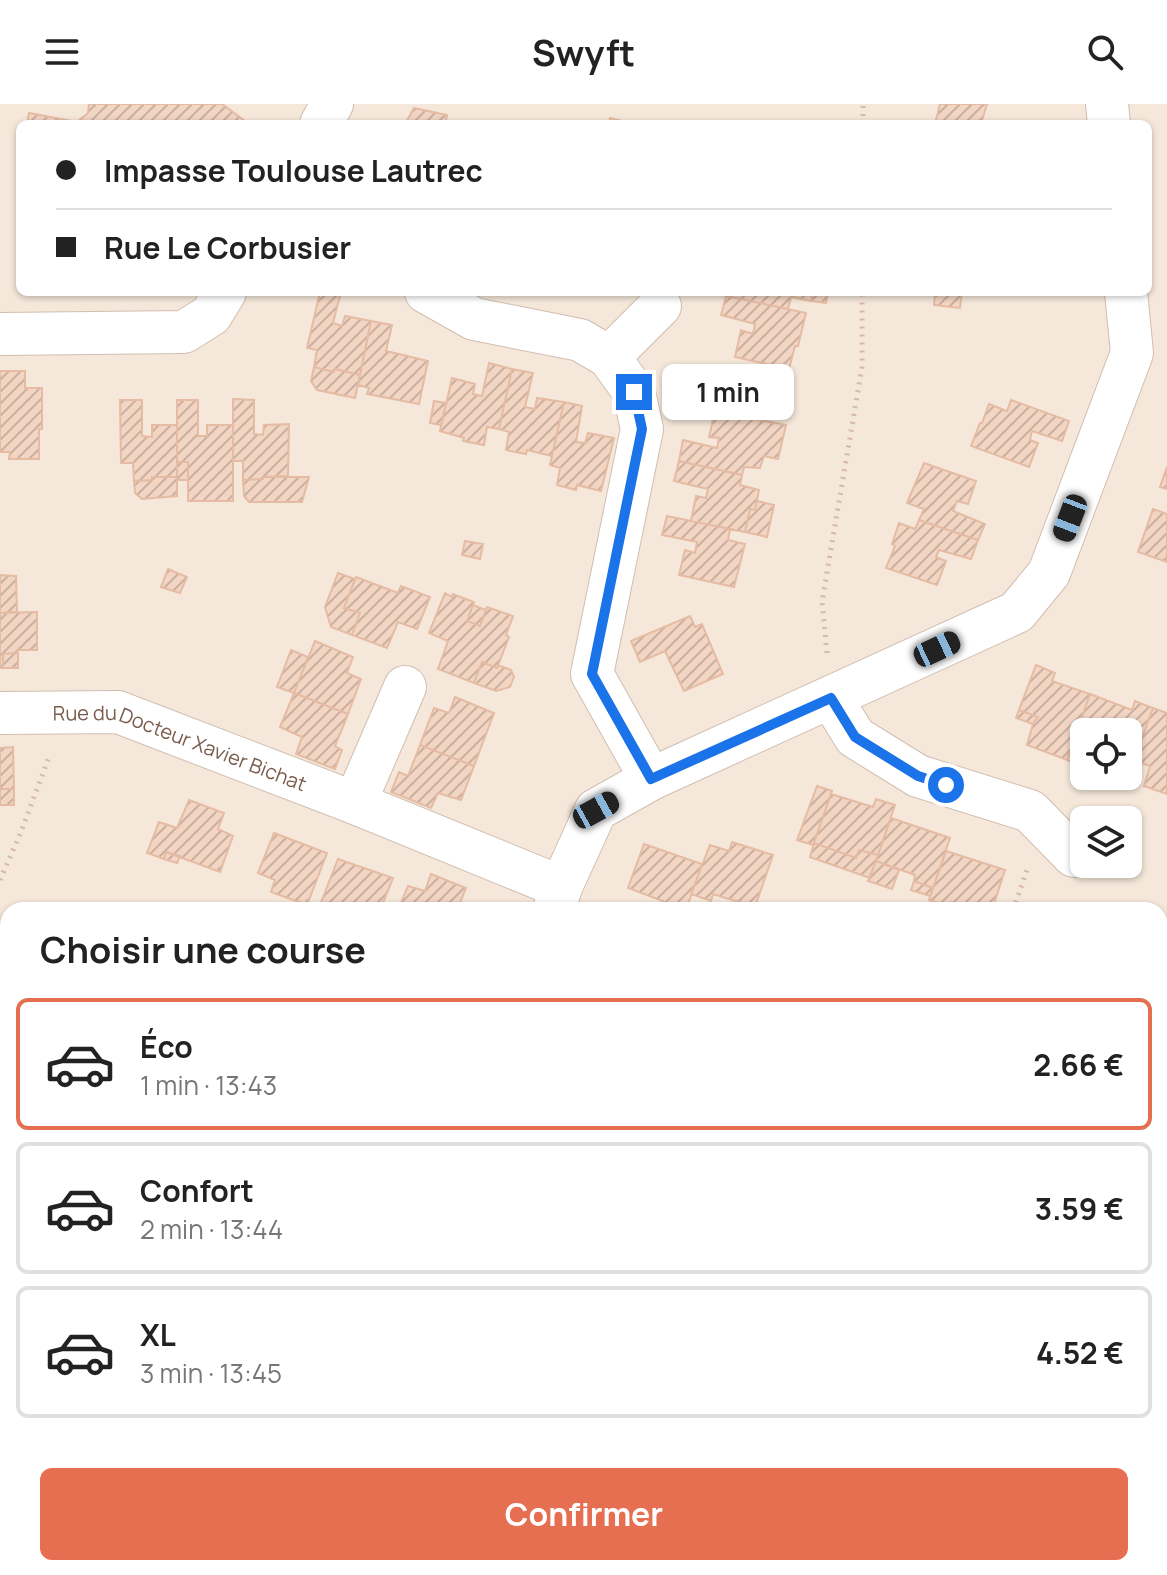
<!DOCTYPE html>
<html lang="fr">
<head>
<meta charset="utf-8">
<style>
  body { margin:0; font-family:Manrope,sans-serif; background:#f6f6f6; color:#222; height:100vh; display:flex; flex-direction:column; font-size:30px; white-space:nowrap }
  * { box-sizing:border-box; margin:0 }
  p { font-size:26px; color:#767676 }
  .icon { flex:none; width:44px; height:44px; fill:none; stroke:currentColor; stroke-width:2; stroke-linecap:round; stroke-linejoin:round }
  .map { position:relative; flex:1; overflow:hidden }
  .drawer { position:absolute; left:0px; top:798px; width:1168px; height:674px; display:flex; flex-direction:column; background:#fff; border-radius:24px 24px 0 0; box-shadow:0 2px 6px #0004 }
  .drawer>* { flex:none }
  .hud { position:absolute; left:16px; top:16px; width:1136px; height:176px; border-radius:12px; box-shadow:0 2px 6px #0004; display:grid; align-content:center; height:176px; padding:0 40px; background:#fff }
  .fabs { position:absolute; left:1070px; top:614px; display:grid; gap:16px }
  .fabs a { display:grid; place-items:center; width:72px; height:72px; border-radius:12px; background:#fff; box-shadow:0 2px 6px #0004; font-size:40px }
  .end { position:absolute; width:36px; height:36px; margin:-18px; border:10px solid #1a73e8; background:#fff; box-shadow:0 0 0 4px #fff }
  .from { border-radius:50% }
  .bubble { position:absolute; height:56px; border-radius:12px; background:#fff; box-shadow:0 2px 6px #0004; font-size:26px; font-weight:700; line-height:56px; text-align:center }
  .car { position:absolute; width:24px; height:48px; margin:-24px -12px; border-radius:10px; box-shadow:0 0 6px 2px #0007; background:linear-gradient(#222 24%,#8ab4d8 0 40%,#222 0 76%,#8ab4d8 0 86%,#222 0) }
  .hud b { display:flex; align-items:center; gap:28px; height:76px; font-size:30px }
  .hud b+b { border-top:2px solid #e0e0e0 }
  .hud i { width:20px; height:20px; background:#222 }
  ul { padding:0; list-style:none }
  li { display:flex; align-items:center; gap:24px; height:132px; margin:0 16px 12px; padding:0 24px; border:4px solid #e0e0e0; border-radius:12px }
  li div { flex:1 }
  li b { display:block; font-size:30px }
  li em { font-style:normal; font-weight:700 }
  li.on { border-color:#e76f51 }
  li>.icon { width:72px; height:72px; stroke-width:1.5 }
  h2 { padding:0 40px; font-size:36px; line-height:96px }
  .cta { display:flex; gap:16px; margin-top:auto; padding:16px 40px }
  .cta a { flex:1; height:92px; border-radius:12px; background:#e76f51; color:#fff; font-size:32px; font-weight:700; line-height:92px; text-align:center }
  header { display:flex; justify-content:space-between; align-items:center; height:104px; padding:0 40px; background:#fff; font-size:36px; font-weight:700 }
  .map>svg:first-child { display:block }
  .residential { fill:#f5e8da; fill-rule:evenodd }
  .building { fill:url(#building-hatch); stroke:#e6bba3; stroke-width:2 }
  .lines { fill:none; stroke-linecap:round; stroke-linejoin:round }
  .street-casing { stroke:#d1beb0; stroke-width:44 }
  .path { stroke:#d9b8a5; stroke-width:5; stroke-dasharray:2 6; stroke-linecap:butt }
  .street { stroke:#fff; stroke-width:42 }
  .route { stroke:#1a73e8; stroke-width:10 }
  .labels { text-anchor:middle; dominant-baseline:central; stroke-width:6; stroke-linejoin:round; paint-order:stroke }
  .street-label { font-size:20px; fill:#7a5c4d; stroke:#fffaf3 }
</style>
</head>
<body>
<header><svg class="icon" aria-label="menu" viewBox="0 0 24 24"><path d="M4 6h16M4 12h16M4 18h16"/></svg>Swyft<svg class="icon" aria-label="search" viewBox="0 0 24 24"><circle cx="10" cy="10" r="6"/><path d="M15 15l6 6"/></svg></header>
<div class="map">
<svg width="1167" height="1471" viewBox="0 0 1167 1471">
  <defs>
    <pattern id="building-hatch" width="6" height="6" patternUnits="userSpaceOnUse" patternTransform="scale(2)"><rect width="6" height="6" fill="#f3d5c3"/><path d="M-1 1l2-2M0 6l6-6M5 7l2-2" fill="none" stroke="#cab0a1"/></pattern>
  </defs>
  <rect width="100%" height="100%" fill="#fdf6ec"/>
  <!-- residential -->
  <path class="residential" d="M0,0H1167V1471H0ZM20,20H1148V188H20ZM1084,628H1128V672H1084ZM1084,716H1128V760H1084ZM8,806H1160V1464H8Z"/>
  <!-- building -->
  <path class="building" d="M89,0H222L249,20H27L29,9L77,18L88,9Z
    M940,0H987L981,20H935Z
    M414,4L447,11L445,20H405Z
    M610,14L634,20H609Z
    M320,188H341L333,219L342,222L345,212L371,217L360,271L335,265L334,268L314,263L317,246L307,244Z
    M727,188H813L811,197L791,193L788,205L726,192Z
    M813,188H828L826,199L811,197Z
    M935,188H962L960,204L934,201Z
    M726,192L806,209L798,242H795L789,265L735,253L741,226L753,230L755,220L721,211Z
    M371,217L392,221L386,247L428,257L419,300L367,290L369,284L358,281Z
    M489,259L512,265L499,325L487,323L484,341L463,337L464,334L440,327L452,274L475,280L473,290L482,292Z
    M314,263L334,268L335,265L360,271L355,294L317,286L311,277Z
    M512,265L533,269L525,303L535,305L537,294L564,298L552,352L527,346L526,350L506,346L509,328L499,325Z
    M0,267H25V284H42V325H39V355H9L10,348H0Z
    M233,295L254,296V330L263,331L264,321L289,320L288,372L263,373V375L243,376V357H233Z
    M120,296H142V332L152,333V321H177V373H152V376L134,377L133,359H121Z
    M177,296H198V332H207V321H233V397H188V358H177Z
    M1011,296L1069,317L1062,337L1032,327L1030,336L1038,339L1029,363L971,342L980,319H982L989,300L1007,307Z
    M434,297L446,299L441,321L430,319Z
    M564,298L582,302L576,338L585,339L588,329L614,334L601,387L577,381L576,386L557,381L560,364L550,361Z
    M715,307L786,321L778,355L764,352L760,364L744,363L742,371L679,357L683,336L717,344L719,334L709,333Z
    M679,357L742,371L740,381L759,386L755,406L750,405L745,428L691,417L696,392L706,394L708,385L674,377Z
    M177,358H188V376H177Z
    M924,359L976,377L968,400L957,397L953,407L985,420L978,436L919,416L924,405L907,399Z
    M1167,363V385L1160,383Z
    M152,373H177V392L142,395L135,389L134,377L152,376Z
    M263,373H309L302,398H249L244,392L243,376L263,375Z
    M757,397L774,401L767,433L745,428L750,405L755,406Z
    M1153,405L1167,410V458L1138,448Z
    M667,412L730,425L728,436L745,440L734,483L679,471L685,446L695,449L697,438L662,431Z
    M919,416L978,436L971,455L939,446L936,453L946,457L937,481L886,464L895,442L892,440L899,419L915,425Z
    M465,437L483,440L480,455L462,451Z
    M168,465L187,473L180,489L161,483Z
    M338,469L355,475L344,504L360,509L352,531L331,523L325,503Z
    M0,471L16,472L17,508L0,509Z
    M356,473L398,489L401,482L430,493L417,525L398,518L387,544L352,531L360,509L344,504Z
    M445,489L452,493L453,490L474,498L467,517L480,522L487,503L513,512L506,531L509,533L497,564L482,558L474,579L438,565L448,537L429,529Z
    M473,501L486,506L480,522L467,517Z
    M37,508V546H17L18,549L3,550V564H0V509Z
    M690,512L695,523L702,520L723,570L684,587L665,547L640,558L631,537Z
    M315,537L353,553L347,569L361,575L348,610L294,589Z
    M291,546L308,553L294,589L277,583Z
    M18,549V564H3V550Z
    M482,558L497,564L498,561L511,566L514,573L510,583L496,587L474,579Z
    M1036,561L1055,569L1052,577L1090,590L1067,656L1027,641L1033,620L1038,613L1019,606Z
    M294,589L348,610L335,642L342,646L335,665L296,650L302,633L280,623Z
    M1090,590L1132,606L1135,597L1153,604L1134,656L1128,653V628H1084V662L1067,656Z
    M455,593L494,609L474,662L420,641L434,604L449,609Z
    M1153,604L1167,609V690L1144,682L1150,662L1134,656Z
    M1019,606L1038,613L1033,620L1016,614Z
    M420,641L474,662L461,696L438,689L431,704L391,688L399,668L408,672Z
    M13,643L14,685H0V644Z
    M817,682L832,687L813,741L797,736Z
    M0,685H14V701H0Z
    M831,690L873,703L876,695L895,701L878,751L859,746L856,754L814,739Z
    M189,696L224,709L218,725L233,732L220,768L166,748L164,755L147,749L159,718L177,724Z
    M891,714L950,734L933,784L914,777L915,771L876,757Z
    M274,729L327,749L307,801L271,788L275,776L258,769Z
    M732,738L773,751L755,803L713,790L711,797L691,790L710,741L729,747Z
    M814,739L856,754L859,746L878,751L870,774L810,753Z
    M644,740L702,760L686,806H674L667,803L668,799L628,784Z
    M946,747L1005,766L992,806H976L950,798L948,802L929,796Z
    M166,748L180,752L177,759L164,755Z
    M338,755L393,774L380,806H318Z
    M876,757L899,766L892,785L868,777Z
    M431,770L466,784L457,806H398L408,782L425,787Z
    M914,777L933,784L930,792L911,786Z
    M6,819H8V840L0,837Z
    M0,837L8,840V888L0,885Z
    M0,988L8,991V1020L4,1031H0Z
    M0,1257L8,1260V1297H6L0,1314Z
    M179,1464H246L243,1471H188L178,1467Z
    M329,1464H363L381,1471H326Z
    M631,1464H675L673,1471H651Z
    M675,1464H751L748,1471H673Z
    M874,1464H917L915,1471H894Z"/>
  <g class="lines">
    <defs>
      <g id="street">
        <path d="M1107,0L1109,20"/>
        <path d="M321,20L332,0"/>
        <path d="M426,188L474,215L580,236L609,253L634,288L642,325L592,570L651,675"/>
        <path d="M0,230L184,228L211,211L225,188"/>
        <path d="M609,253L660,202"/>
        <path d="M831,594L855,633L918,672L1030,707L1074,752"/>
        <path id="s1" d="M0,609L118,608L355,699L561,783"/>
        <path d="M355,699L405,583"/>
        <path d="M554,806L561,783L596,706L651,675L1017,508L1049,469L1132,249L1126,188"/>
        <path d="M0,945L6,947"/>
        <path d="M0,1444L8,1453"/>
        <path d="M540,1464L559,1471"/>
        <path d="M455,1471L458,1464"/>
      </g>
    </defs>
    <!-- street casing -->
    <use href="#street" class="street-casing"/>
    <!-- path -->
    <path class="path" d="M863,20V0
      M827,549L822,498L862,263V188
      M0,776L21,728L50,650
      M1013,806L1028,763"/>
    <!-- street -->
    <use href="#street" class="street"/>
  </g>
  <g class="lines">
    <!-- route -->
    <path class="route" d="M634,288L642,325L592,570L651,675L831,594L855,633L918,672L946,681"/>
  </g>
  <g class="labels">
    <!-- street labels -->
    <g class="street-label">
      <text stroke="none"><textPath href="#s1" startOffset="186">Rue du Docteur Xavier Bichat</textPath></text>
    </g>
  </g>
</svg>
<div class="fabs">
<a><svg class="icon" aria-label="locate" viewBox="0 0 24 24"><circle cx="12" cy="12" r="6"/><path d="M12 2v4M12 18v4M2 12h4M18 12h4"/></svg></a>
<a><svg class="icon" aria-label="layers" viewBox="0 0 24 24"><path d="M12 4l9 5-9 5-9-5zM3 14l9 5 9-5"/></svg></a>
</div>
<i class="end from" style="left:946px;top:681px"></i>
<i class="end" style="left:634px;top:288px"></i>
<div class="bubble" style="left:662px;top:260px;width:132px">1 min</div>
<i class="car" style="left:1070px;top:414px;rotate:201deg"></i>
<i class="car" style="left:937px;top:545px;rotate:65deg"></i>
<i class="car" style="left:596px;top:706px;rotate:61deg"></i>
<div class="hud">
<b><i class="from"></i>Impasse Toulouse Lautrec</b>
<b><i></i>Rue Le Corbusier</b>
</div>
<section class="drawer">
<h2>Choisir une course</h2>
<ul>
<li class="on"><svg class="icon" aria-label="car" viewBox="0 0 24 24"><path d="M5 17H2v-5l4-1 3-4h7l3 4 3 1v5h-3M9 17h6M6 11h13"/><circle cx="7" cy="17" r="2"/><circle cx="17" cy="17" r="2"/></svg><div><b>Éco</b><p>1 min · 13:43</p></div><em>2.66 €</em></li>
<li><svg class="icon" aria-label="car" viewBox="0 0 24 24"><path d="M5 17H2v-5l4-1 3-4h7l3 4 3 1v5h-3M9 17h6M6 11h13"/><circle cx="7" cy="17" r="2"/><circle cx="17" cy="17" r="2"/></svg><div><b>Confort</b><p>2 min · 13:44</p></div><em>3.59 €</em></li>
<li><svg class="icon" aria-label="car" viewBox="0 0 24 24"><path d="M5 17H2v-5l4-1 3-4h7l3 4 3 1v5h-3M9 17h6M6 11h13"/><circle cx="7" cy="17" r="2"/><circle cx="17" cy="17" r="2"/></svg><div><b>XL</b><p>3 min · 13:45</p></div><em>4.52 €</em></li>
</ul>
<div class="cta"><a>Confirmer</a></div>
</section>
</div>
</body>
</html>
